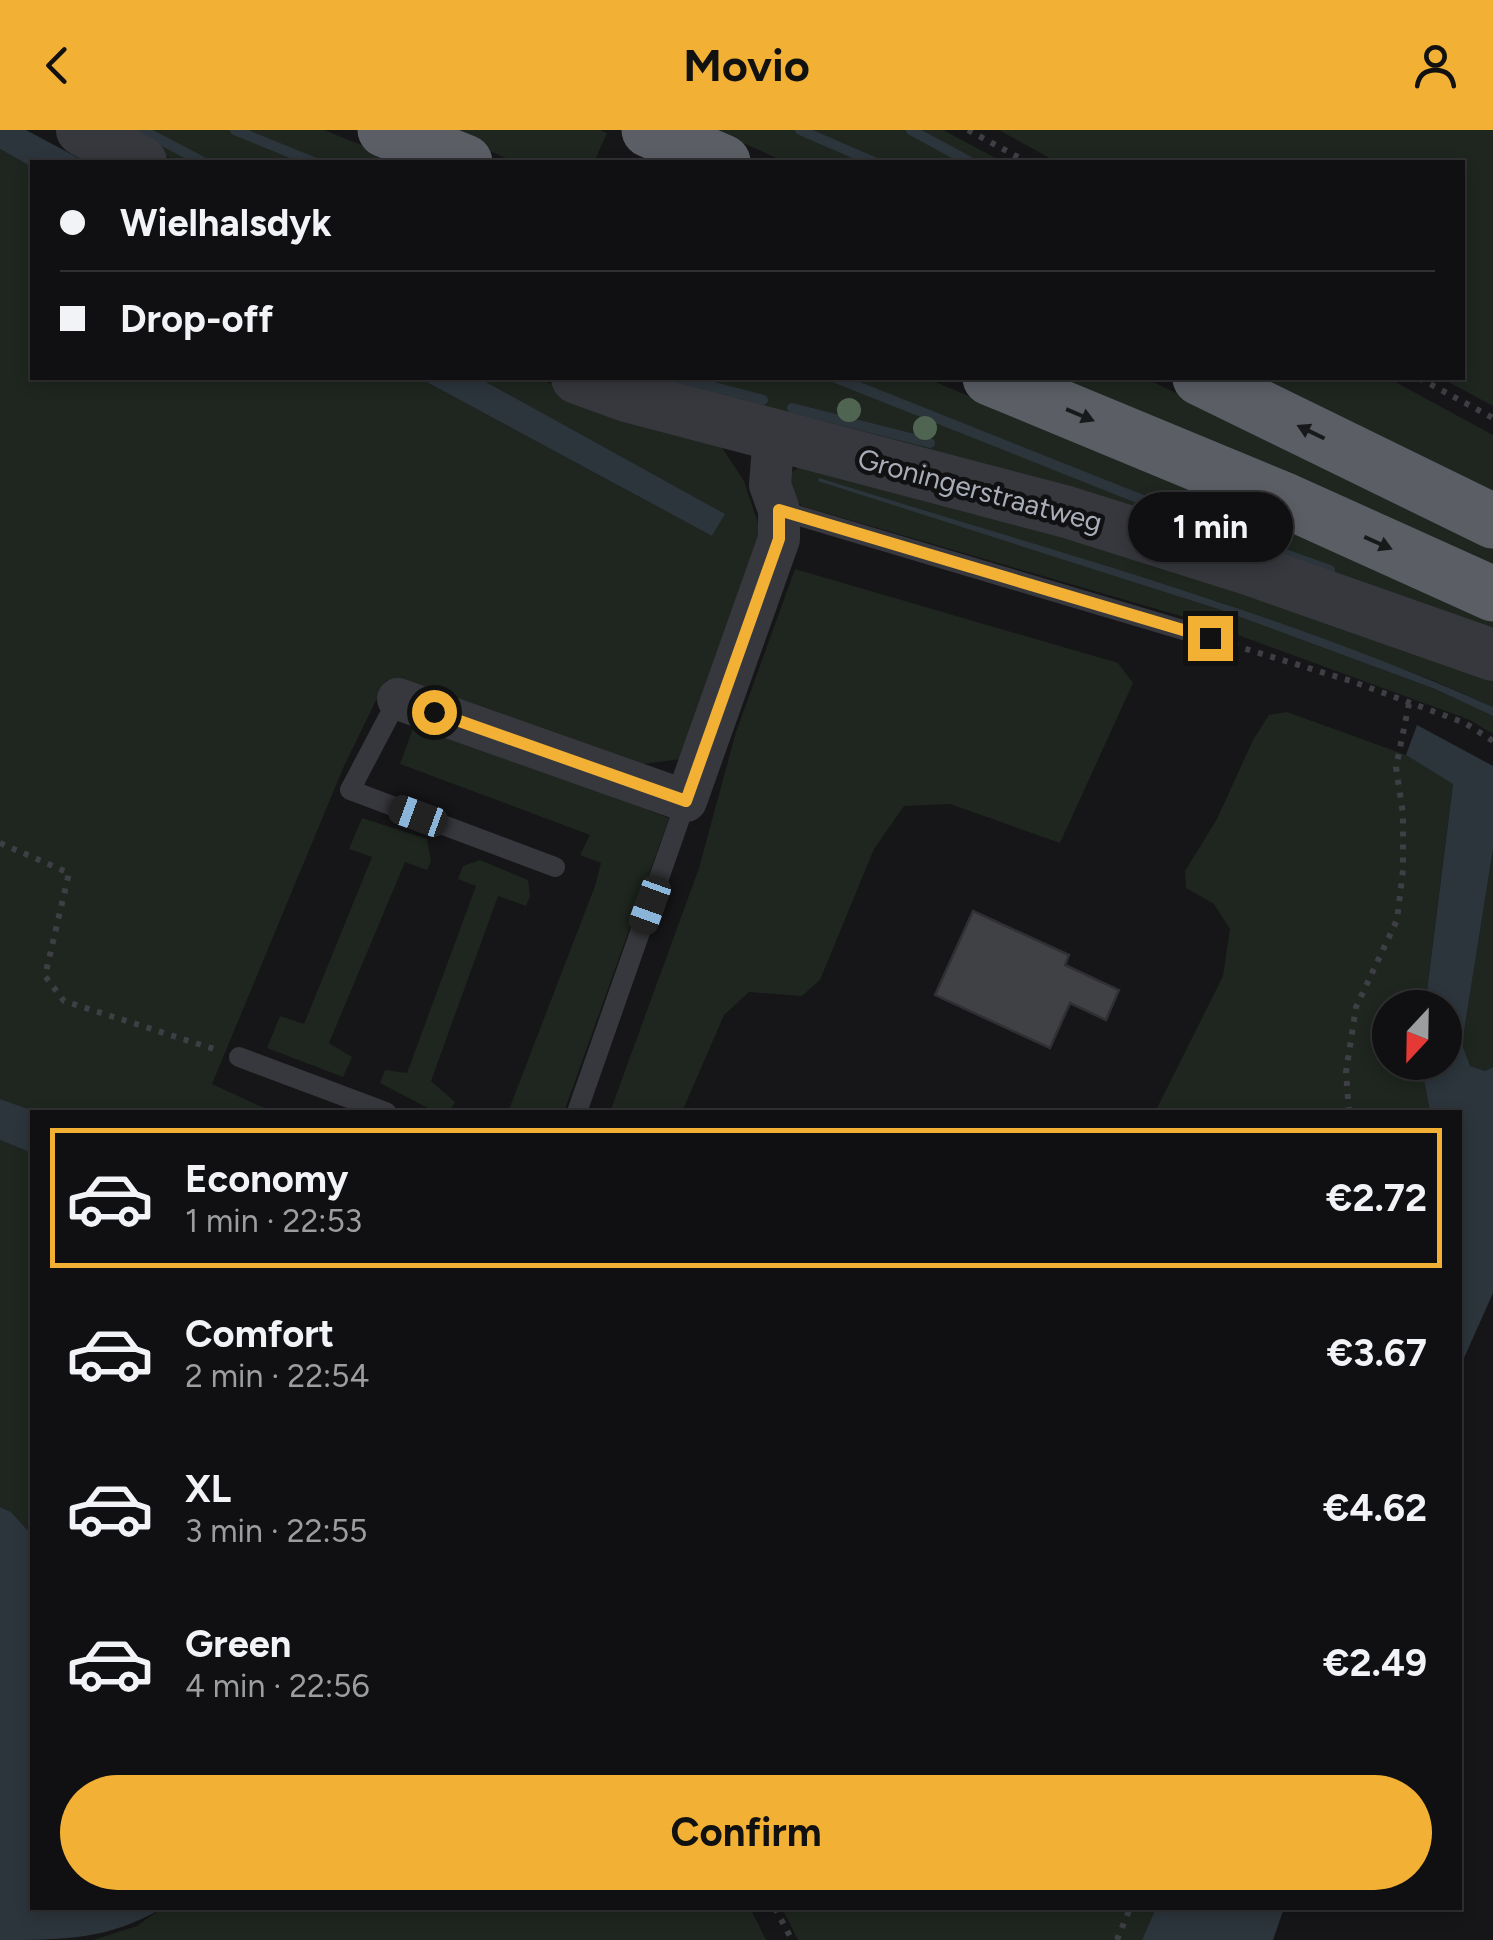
<!DOCTYPE html>
<html lang="en">
<head>
<meta charset="utf-8">
<style>
  body { margin:0; font-family:Figtree,sans-serif; background:#19191b; color:#f1f3f6; height:100vh; display:flex; flex-direction:column; font-size:38px; white-space:nowrap }
  * { box-sizing:border-box; margin:0 }
  p { font-size:32px; color:#9c9d9f }
  .icon { flex:none; width:55px; height:55px; fill:none; stroke:currentColor; stroke-width:2; stroke-linecap:round; stroke-linejoin:round }
  .map { position:relative; flex:1; overflow:hidden }
  .details { position:absolute; left:30px; top:980px; width:1432px; height:800px; display:flex; flex-direction:column; background:#101012; border-radius:0px; box-shadow:0 5px 15px #0003,0 0 0 2px #303032 }
  .details>* { flex:none }
  .banner { position:absolute; left:30px; top:30px; width:1435px; height:220px; border-radius:0px; box-shadow:0 5px 15px #0003,0 0 0 2px #303032; display:grid; align-content:center; height:220px; padding:0 30px; background:#101012 }
  .needle { width:65px; rotate:202deg }
  .fabs { position:absolute; left:1372px; top:860px; display:grid; gap:20px }
  .fabs a { display:grid; place-items:center; width:90px; height:90px; border-radius:50%; background:#101012; box-shadow:0 5px 15px #0003,0 0 0 2px #303032; font-size:50px }
  .end { position:absolute; width:45px; height:45px; margin:-22px; border:12px solid #f2b134; background:#111; box-shadow:0 0 0 5px #111 }
  .from { border-radius:50% }
  .bubble { position:absolute; height:70px; border-radius:35px; background:#101012; box-shadow:0 5px 15px #0003,0 0 0 2px #303032; font-size:32px; font-weight:700; line-height:70px; text-align:center }
  .car { position:absolute; width:30px; height:60px; margin:-30px -15px; border-radius:12px; box-shadow:0 0 8px 2px #0007; background:linear-gradient(#222 24%,#8ab4d8 0 40%,#222 0 76%,#8ab4d8 0 86%,#222 0) }
  .banner b { display:flex; align-items:center; gap:35px; height:95px; font-size:38px }
  .banner b+b { border-top:2px solid #303032 }
  .banner i { width:25px; height:25px; background:#f1f3f6 }
  ul { padding:18px 0 0; list-style:none }
  li { display:flex; align-items:center; gap:30px; height:140px; margin:0 20px 15px; padding:0 10px; border:5px solid transparent; border-radius:0px }
  li div { flex:1 }
  li b { display:block; font-size:38px }
  li em { font-style:normal; font-weight:700 }
  li.current { border-color:#f2b134 }
  li>.icon { width:90px; height:90px; stroke-width:1.5 }
  .primary-button { display:flex; gap:20px; margin-top:auto; padding:20px 30px }
  .primary-button a { flex:1; height:115px; border-radius:60px; background:#f2b134; color:#111; font-size:40px; font-weight:700; line-height:115px; text-align:center }
  header { display:flex; justify-content:space-between; align-items:center; height:130px; padding:0 30px; background:#f2b134; color:#111; font-size:45px; font-weight:700 }
  .map>svg:first-child { display:block }
  .green { fill:#1e261f }
  .water { fill:#2c353c }
  .lines { fill:none; stroke-linecap:round; stroke-linejoin:round }
  .stream { stroke:#2c353c; stroke-width:10 }
  .building { fill:#404145; stroke:#303034; stroke-width:2.5 }
  .path { stroke:#3d3f44; stroke-width:6; stroke-dasharray:5 8; stroke-linecap:butt }
  .service { stroke:#37383d; stroke-width:20 }
  .minor { stroke:#37383d; stroke-width:42 }
  .tertiary { stroke:#37383d; stroke-width:52 }
  .trunk { stroke:#5b5e65; stroke-width:55 }
  .tree { fill:#506452 }
  .oneway { fill:#18191b }
  .route { stroke:#f2b134; stroke-width:12 }
  .labels { text-anchor:middle; dominant-baseline:central; stroke-width:9; stroke-linejoin:round; paint-order:stroke }
  .street-label { font-size:28px; fill:#a8adb8; stroke:#111113 }
</style>
</head>
<body>
<header><svg class="icon" aria-label="back" viewBox="0 0 24 24"><path d="M15 5l-7 7 7 7"/></svg>Movio<svg class="icon" aria-label="person" viewBox="0 0 24 24"><circle cx="12" cy="8" r="4"/><path d="M4 21q1-7 8-7t8 7"/></svg></header>
<div class="map">
<svg width="1493" height="1810" viewBox="0 0 1493 1810">
  <rect width="100%" height="100%" fill="#161618"/>
  <!-- green -->
  <path class="green" d="M117,0H324L403,32H178Z
    M437,0H600L607,3L594,32H516Z
    M713,0H943L1003,32H786Z
    M999,0H1493V276L1441,248H1462V32H1057Z
    M0,19L32,37V248H419L712,406L724,384L479,248H534L717,310L744,351L763,408L688,628L630,636L386,550L344,636L212,954L273,982H37L0,969Z
    M623,248H926L1493,489V509Z
    M1038,248H1145L1493,416V442Z
    M1250,248H1388L1493,305V369Z
    M804,335L884,349L1493,544V577L1432,550L1222,473L818,350L1221,480L1435,559L1493,586V604L1470,590L1205,493L802,376L790,364L787,351L793,341Z
    M795,439L1118,533L1133,553L1060,713L950,674L904,676L874,719L820,850L802,866L749,862L724,885L682,982H610L699,738L736,602Z
    M1287,582L1406,625L1453,653L1425,877L1390,878V932L1421,933L1430,982H1155L1223,846L1230,799L1214,774L1186,758L1185,741L1217,689L1253,610L1269,585Z
    M416,590L669,688L564,982H508L595,756L601,733L580,725L590,705L400,634Z
    M362,688L427,709L431,732L427,740L405,732L329,913L352,927L343,947L267,918L280,886L304,894L372,727L349,719Z
    M1493,719V937L1485,941L1470,936L1462,914Z
    M480,730L528,750L530,766L526,776L498,766L431,951L455,972L449,982L428,978L380,953L385,940L407,943L476,756L458,749L463,736Z
    M0,1010L32,1023V1405L11,1382L0,1377Z
    M162,1778H750L766,1810H93L137,1796Z
    M782,1778H1156L1142,1810H798Z"/>
  <!-- water -->
  <path class="water" d="M0,0H26L86,32H32V37L0,19Z
    M419,248H479L725,384L712,406Z
    M819,348C1045,419 1277,480 1493,577V586L1435,559L1221,480L818,351Z
    M1417,595L1493,636V719L1462,914L1470,936L1485,941L1493,937V1163L1460,1237V982H1430L1421,933L1445,932V878L1425,877L1453,654L1406,625Z
    M0,969L37,982H32V1023L0,1010Z
    M0,1377L11,1382L32,1405V1778H162C109,1810 63,1810 0,1810Z
    M1156,1778H1284L1273,1810H1142Z"/>
  <g class="lines">
    <!-- stream -->
    <path class="stream" d="M142,0L203,32
      M235,0L313,32
      M800,0L874,32
      M911,0L970,32
      M680,248L763,270
      M836,248L1223,402L1330,440
      M792,278L930,313"/>
  </g>
  <!-- building -->
  <path class="building" d="M973,781L1069,825L1065,835L1119,860L1106,890L1070,873L1050,918L935,865Z"/>
  <g class="lines">
    <!-- path -->
    <path class="path" d="M968,0L1027,32
      M1419,248L1493,288
      M1233,515L1351,551L1465,593L1493,611
      M0,713L69,743L45,846L64,871L214,919
      M1349,982L1346,942L1356,877L1397,790L1403,740V684L1396,637L1409,574
      M775,1778L792,1810
      M1117,1810L1130,1778"/>
    <!-- service -->
    <path class="service" d="M779,380L1210,508
      M398,569L350,660L555,737
      M239,927L386,982
      M577,982L686,671"/>
    <!-- minor -->
    <path class="minor" d="M398,569L686,671L779,409V380L770,355L774,304"/>
    <!-- tertiary -->
    <path class="tertiary" d="M82,0L141,32
      M577,248L627,266L1067,382L1251,440L1493,525"/>
    <!-- trunk -->
    <path class="trunk" d="M385,0L465,32
      M649,0L723,32
      M990,248L1287,371L1493,464
      M1200,248L1493,391"/>
  </g>
  <!-- trees -->
  <g class="tree">
    <circle cx="849" cy="280" r="12"/>
    <circle cx="925" cy="298" r="12"/>
  </g>
  <!-- one-way arrows -->
  <defs><path id="oneway-solid" d="M-6-.8H1V-3.2L6.5 0L1 3.2V.8H-6Z" transform="scale(2.5)"/></defs>
  <g class="oneway">
    <use href="#oneway-solid" transform="translate(1080 285) rotate(23)"/>
    <use href="#oneway-solid" transform="translate(1311 302) rotate(-154)"/>
    <use href="#oneway-solid" transform="translate(1378 413) rotate(24)"/>
  </g>
  <g class="lines">
    <!-- route -->
    <path class="route" d="M434,582L686,671L779,409V380L1210,508"/>
  </g>
  <g class="labels">
    <!-- street labels -->
    <g class="street-label">
      <text transform="translate(980 360) rotate(15)">Groningerstraatweg</text>
    </g>
  </g>
</svg>
<div class="fabs">
<a><svg class="needle" viewBox="-14 -14 28 28"><path d="M0-13l5 13h-10z" fill="#e53935"/><path d="M0 13l5-13h-10z" fill="#9c9d9f"/></svg></a>
</div>
<i class="end from" style="left:434px;top:582px"></i>
<i class="end" style="left:1210px;top:508px"></i>
<div class="bubble" style="left:1128px;top:362px;width:165px">1 min</div>
<i class="car" style="left:418px;top:686px;rotate:290deg"></i>
<i class="car" style="left:650px;top:775px;rotate:200deg"></i>
<div class="banner">
<b><i class="from"></i>Wielhalsdyk</b>
<b><i></i>Drop-off</b>
</div>
<section class="details">
<ul>
<li class="current"><svg class="icon" aria-label="car" viewBox="0 0 24 24"><path d="M5 17H2v-5l4-1 3-4h7l3 4 3 1v5h-3M9 17h6M6 11h13"/><circle cx="7" cy="17" r="2"/><circle cx="17" cy="17" r="2"/></svg><div><b>Economy</b><p>1 min · 22:53</p></div><em>€2.72</em></li>
<li><svg class="icon" aria-label="car" viewBox="0 0 24 24"><path d="M5 17H2v-5l4-1 3-4h7l3 4 3 1v5h-3M9 17h6M6 11h13"/><circle cx="7" cy="17" r="2"/><circle cx="17" cy="17" r="2"/></svg><div><b>Comfort</b><p>2 min · 22:54</p></div><em>€3.67</em></li>
<li><svg class="icon" aria-label="car" viewBox="0 0 24 24"><path d="M5 17H2v-5l4-1 3-4h7l3 4 3 1v5h-3M9 17h6M6 11h13"/><circle cx="7" cy="17" r="2"/><circle cx="17" cy="17" r="2"/></svg><div><b>XL</b><p>3 min · 22:55</p></div><em>€4.62</em></li>
<li><svg class="icon" aria-label="car" viewBox="0 0 24 24"><path d="M5 17H2v-5l4-1 3-4h7l3 4 3 1v5h-3M9 17h6M6 11h13"/><circle cx="7" cy="17" r="2"/><circle cx="17" cy="17" r="2"/></svg><div><b>Green</b><p>4 min · 22:56</p></div><em>€2.49</em></li>
</ul>
<div class="primary-button"><a>Confirm</a></div>
</section>
</div>
</body>
</html>
